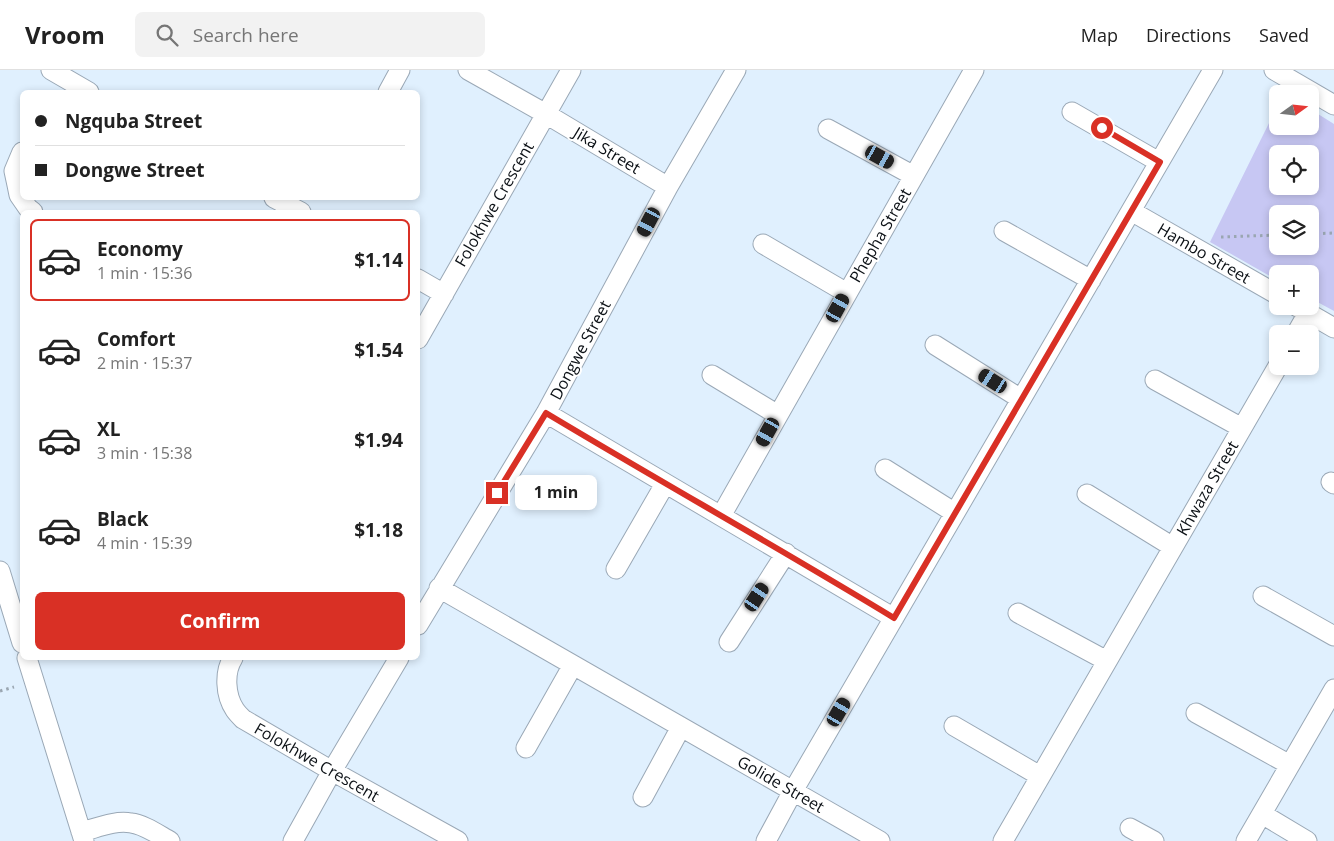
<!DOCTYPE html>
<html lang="en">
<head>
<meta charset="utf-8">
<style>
  body { margin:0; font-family:"Open Sans",sans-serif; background:#f2f2f2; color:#222; height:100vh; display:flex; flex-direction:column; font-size:19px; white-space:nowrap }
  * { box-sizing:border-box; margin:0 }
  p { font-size:16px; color:#767676 }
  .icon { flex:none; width:28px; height:28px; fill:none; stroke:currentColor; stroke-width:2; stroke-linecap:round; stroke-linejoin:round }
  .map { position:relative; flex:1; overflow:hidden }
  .side { position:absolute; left:20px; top:140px; width:400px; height:450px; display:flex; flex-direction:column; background:#fff; border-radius:8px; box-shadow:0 2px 8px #0003 }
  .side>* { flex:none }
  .hud { position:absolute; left:20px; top:20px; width:400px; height:110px; border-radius:8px; box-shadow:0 2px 8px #0003; display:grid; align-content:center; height:110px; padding:0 15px; background:#fff }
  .needle { width:32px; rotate:75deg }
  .controls { position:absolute; left:1269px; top:15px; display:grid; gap:10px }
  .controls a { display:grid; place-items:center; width:50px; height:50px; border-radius:8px; background:#fff; box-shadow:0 2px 8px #0003; font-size:25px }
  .end { position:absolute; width:22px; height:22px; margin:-11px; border:6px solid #d93025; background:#fff; box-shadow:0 0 0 2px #fff }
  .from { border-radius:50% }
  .bubble { position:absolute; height:35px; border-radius:8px; background:#fff; box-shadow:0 2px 8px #0003; font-size:16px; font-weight:700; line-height:35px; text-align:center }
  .car { position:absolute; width:15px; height:30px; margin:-15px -8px; border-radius:6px; box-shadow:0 0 4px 1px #0007; background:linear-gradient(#222 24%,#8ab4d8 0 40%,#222 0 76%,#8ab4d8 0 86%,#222 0) }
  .hud b { display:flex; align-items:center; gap:18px; height:48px; font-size:19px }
  .hud b+b { border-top:1px solid #e0e0e0 }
  .hud i { width:12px; height:12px; background:#222 }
  ul { padding:9px 0 0; list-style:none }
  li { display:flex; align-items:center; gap:15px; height:82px; margin:0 10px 8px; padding:0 5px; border:2px solid transparent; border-radius:8px }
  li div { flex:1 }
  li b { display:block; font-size:19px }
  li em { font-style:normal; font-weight:700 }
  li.active { border-color:#d93025 }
  li>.icon { width:45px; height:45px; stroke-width:1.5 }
  .button { display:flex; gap:10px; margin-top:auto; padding:10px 15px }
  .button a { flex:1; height:58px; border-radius:8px; background:#d93025; color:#fff; font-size:20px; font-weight:700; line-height:58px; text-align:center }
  header { display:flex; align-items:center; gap:30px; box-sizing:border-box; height:70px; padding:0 25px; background:#fff; border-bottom:1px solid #e0e0e0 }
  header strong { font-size:24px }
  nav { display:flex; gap:28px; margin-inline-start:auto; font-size:18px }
  .search { width:350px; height:45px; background:#f2f2f2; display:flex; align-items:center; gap:12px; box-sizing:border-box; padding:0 18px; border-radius:8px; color:#767676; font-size:19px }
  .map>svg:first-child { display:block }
  .grass { fill:#c7c7f3; fill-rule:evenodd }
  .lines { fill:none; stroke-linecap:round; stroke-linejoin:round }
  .street-casing { stroke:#9aa8b6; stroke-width:21 }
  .path { stroke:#9aa6b1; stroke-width:3; stroke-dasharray:2.5 4; stroke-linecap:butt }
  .street { stroke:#fff; stroke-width:19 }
  .route { stroke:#d93025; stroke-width:6 }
  .labels { text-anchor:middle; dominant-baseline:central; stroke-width:4; stroke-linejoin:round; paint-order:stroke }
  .street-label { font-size:16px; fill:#0b1015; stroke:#fff }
</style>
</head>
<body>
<header>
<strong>Vroom</strong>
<div class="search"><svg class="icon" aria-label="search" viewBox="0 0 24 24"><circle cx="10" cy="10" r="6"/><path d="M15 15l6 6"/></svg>Search here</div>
<nav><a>Map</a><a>Directions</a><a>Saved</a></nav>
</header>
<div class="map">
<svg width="1334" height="771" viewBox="0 0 1334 771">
  <rect width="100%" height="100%" fill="#e0f0fe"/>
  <!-- grass -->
  <path class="grass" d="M1277,37L1278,56H1310V39L1334,54V241L1310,228V204H1278L1277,210L1210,172ZM1278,84H1310V116H1278ZM1278,144H1310V176H1278Z"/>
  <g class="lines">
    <defs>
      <path id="street" d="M51,0L89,22
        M468,0L546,44L668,117
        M1274,0L1334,35
        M388,22L400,0
        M1072,42L1159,92
        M828,59L914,106
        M22,82L14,101L17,115L19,125L28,138L33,142
        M274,128L301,142
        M1131,141L1278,225
        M1004,161L1091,210
        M763,174L847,223
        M418,209L444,224
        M1296,236L1334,258
        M1296,264L1308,243
        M418,269L571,0
        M935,275L1021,329
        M712,305L778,345
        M1155,310L1242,358
        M546,343C662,412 778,479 894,548
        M885,399L955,443
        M1331,412L1334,414
        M1087,424L1173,477
        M721,446L974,0
        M616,499L665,414
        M0,501L22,573
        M439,518L880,771
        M1263,526L1334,566
        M1018,543L1107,591
        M418,555L546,343L668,117L736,0
        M729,572L786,483
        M27,588L84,771
        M233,588C224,602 225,625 235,640C237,643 240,646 243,649L332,701L458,771
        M1196,643L1290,695
        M954,656L1040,706
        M526,678L573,595
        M643,727L681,657
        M1262,744L1307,771
        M1130,758L1154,771
        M81,762C97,758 115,750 131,753C143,754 159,765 170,771
        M293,771L332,701L399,588
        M766,771L793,721L1213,0
        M1003,771L1278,296
        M1246,771L1334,619"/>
    </defs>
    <!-- street casing -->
    <use href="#street" class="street-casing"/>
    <!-- path -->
    <path class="path" d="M1310,164L1334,163
      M1221,167L1278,165
      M0,621L14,617"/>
    <!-- street -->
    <use href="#street" class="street"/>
  </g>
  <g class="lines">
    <!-- route -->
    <path class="route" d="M497,423L546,343C661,412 779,478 894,548L1160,92L1102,58"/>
  </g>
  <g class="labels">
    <!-- street labels -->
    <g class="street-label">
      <text transform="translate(607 80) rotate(31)">Jika Street</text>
      <text transform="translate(494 134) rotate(-60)">Folokhwe Crescent</text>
      <text transform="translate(880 165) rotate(-60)">Phepha Street</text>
      <text transform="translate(1204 183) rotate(30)">Hambo Street</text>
      <text transform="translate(580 280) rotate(-62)">Dongwe Street</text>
      <text transform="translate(1207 418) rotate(-60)">Khwaza Street</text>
      <text transform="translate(317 692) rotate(30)">Folokhwe Crescent</text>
      <text transform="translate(781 714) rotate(30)">Golide Street</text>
    </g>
  </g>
</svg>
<div class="controls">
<a><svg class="needle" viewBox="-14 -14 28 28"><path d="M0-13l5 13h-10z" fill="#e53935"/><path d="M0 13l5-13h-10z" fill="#767676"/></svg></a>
<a><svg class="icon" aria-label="locate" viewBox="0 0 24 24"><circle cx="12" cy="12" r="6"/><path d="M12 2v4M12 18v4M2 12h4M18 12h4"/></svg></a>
<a><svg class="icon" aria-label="layers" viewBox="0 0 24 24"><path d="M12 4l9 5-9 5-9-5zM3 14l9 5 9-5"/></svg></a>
<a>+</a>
<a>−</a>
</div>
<i class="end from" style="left:1102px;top:58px"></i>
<i class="end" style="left:497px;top:423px"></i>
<div class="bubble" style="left:515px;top:405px;width:82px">1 min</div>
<i class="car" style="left:880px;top:87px;rotate:119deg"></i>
<i class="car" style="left:649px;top:152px;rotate:208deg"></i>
<i class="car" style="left:838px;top:238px;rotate:29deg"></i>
<i class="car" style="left:993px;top:311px;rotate:302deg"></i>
<i class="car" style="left:768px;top:362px;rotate:209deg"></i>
<i class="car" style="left:757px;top:527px;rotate:33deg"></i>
<i class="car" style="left:839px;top:642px;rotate:30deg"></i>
<div class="hud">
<b><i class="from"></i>Ngquba Street</b>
<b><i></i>Dongwe Street</b>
</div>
<section class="side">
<ul>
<li class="active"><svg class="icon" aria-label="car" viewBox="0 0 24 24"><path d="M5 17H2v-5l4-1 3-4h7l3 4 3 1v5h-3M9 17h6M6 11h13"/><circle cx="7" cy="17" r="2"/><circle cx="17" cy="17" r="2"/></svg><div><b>Economy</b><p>1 min · 15:36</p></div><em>$1.14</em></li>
<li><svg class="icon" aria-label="car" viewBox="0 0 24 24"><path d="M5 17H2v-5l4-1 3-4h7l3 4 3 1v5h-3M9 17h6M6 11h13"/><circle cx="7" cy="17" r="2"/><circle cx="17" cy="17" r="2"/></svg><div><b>Comfort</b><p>2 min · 15:37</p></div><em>$1.54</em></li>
<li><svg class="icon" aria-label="car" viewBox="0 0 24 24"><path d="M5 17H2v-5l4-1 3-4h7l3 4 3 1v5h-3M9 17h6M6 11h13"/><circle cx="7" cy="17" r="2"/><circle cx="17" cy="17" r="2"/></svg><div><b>XL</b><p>3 min · 15:38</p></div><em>$1.94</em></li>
<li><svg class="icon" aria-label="car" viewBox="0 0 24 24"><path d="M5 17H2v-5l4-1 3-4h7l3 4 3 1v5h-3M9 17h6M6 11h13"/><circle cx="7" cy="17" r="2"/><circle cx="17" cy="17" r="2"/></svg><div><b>Black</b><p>4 min · 15:39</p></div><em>$1.18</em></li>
</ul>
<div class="button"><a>Confirm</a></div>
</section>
</div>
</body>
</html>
